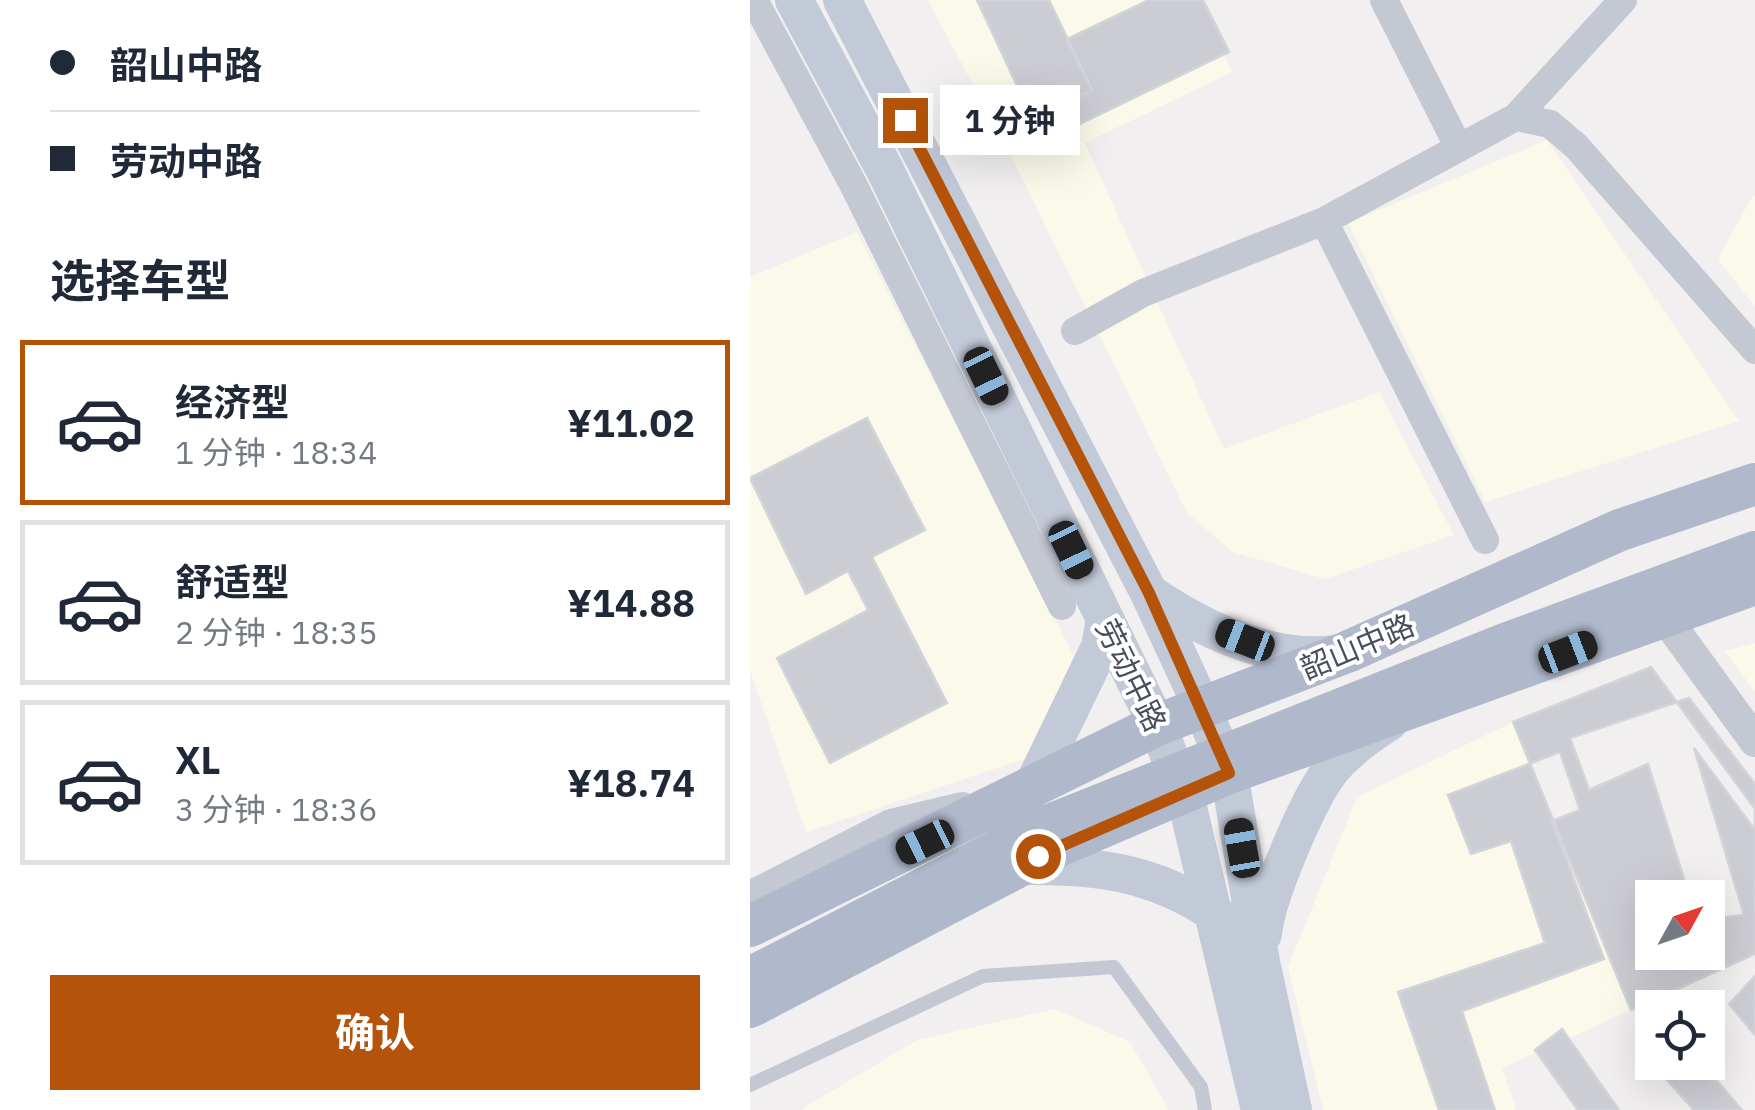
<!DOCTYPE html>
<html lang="zh">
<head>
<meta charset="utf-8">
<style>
  body { margin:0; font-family:"IBM Plex Sans","Noto Sans SC",sans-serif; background:#f2f2f3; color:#1f2937; height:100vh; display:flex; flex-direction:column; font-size:38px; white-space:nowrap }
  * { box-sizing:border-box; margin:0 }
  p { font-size:32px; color:#747a83 }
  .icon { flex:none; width:55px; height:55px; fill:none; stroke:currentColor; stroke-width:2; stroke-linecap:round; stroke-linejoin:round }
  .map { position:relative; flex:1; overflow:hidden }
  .details { display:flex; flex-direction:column; background:#fff; width:750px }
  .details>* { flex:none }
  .guide { display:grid; align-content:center; height:220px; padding:0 50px; background:#fff }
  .needle { width:65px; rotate:50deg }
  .fabs { position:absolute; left:885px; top:880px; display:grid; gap:20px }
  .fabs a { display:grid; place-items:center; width:90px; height:90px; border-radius:0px; background:#fff; box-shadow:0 10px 40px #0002; font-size:50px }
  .end { position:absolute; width:45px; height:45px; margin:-22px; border:12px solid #b45309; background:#fff; box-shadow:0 0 0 5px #fff }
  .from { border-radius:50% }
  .bubble { position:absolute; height:70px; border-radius:0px; background:#fff; box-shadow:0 10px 40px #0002; font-size:32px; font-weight:700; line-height:70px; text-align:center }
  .car { position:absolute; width:30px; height:60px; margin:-30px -15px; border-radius:12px; box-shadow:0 0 8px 2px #0007; background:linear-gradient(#222 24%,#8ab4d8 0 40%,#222 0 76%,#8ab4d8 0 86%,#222 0) }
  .guide b { display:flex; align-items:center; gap:35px; height:95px; font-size:38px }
  .guide b+b { border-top:2px solid #e0e1e3 }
  .guide i { width:25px; height:25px; background:#1f2937 }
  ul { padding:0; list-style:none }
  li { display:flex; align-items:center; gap:30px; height:165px; margin:0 20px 15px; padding:0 30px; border:5px solid #e0e1e3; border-radius:0px }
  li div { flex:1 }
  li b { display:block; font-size:38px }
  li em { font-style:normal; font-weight:700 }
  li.current { border-color:#b45309 }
  li>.icon { width:90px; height:90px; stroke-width:1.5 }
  h2 { padding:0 50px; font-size:45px; line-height:120px }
  .primary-button { display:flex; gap:20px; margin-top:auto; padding:20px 50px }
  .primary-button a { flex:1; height:115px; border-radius:0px; background:#b45309; color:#fff; font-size:40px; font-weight:700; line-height:115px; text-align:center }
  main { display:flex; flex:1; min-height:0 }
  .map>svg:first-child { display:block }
  .commercial { fill:#fbf9e9 }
  .building { fill:#cccdd3; stroke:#d3d4da; stroke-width:2.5; fill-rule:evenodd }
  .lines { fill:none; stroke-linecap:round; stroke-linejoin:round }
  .service { stroke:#c3c8d3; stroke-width:14 }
  .minor { stroke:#c3c8d3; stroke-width:28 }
  .tertiary { stroke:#c3c8d3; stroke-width:32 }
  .secondary { stroke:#c2c9d7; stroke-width:38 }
  .primary { stroke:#b0b9cc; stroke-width:42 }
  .primary-bridge { stroke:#b0b9cc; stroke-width:42 }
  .route { stroke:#b45309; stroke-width:12 }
  .labels { text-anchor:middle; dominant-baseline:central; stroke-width:8; stroke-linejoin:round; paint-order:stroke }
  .street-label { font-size:30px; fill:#484f5b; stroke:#fff }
</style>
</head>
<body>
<main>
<section class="details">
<div class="guide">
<b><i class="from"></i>韶山中路</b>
<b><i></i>劳动中路</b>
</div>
<h2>选择车型</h2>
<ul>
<li class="current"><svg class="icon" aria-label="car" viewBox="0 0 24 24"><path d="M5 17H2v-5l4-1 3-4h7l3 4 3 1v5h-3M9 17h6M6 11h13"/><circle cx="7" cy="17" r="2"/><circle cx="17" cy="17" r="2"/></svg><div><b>经济型</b><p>1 分钟 · 18:34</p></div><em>¥11.02</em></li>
<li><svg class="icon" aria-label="car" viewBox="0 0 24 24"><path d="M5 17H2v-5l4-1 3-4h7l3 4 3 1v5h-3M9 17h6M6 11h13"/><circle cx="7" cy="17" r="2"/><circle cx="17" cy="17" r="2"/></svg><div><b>舒适型</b><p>2 分钟 · 18:35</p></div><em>¥14.88</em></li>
<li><svg class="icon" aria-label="car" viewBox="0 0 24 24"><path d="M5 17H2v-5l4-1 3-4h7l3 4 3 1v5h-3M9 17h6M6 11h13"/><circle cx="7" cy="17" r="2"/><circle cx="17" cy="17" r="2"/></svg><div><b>XL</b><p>3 分钟 · 18:36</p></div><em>¥18.74</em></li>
</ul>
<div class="primary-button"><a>确认</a></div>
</section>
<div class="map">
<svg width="1005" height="1110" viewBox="0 0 1005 1110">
  <rect width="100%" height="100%" fill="#f1efef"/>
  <!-- commercial -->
  <path class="commercial" d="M178,0H450L482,72L335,143L474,449L629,392L704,535L575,579L483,552L437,513L270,174Z
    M797,140L989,421L735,502L598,223Z
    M1003,195L1005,197V307L968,259Z
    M107,232L324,656L277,758L56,832L0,671V277Z
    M1005,643V692L975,651Z
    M763,722L881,1010L752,1068L766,1110H573L538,967L607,797Z
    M305,1009L380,1042L419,1110H50L167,1040Z"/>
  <!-- building -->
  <path class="building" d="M227,0H299L342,90L313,104L317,112L286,126Z
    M399,0H453L479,52L315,131L308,116L317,112L313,104L342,90L317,39Z
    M117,418L175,530L122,557L197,703L80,763L27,658L118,610L98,571L56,594L0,478Z
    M901,667L1005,809V954L881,1010L763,722ZM902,898H958V952H902Z
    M939,698L1005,784V830L944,748L994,915L958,919V898H940L898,764L839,790L820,738Z
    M810,752L830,810L802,821L854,959L712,1011L745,1110H689L648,992L795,943L761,841L721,854L698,795Z
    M1005,976V1035L979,1004Z
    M812,1029L869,1110H828L785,1050Z
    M902,1042V1062H951L992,1110H944L891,1051Z"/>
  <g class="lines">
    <!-- service -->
    <path class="service" d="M0,1085L233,976L364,967L451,1087L455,1110"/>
    <!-- minor -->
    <path class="minor" d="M4,0L103,184L312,606
      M634,0L709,148
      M766,117L873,0
      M325,331L393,293L574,221
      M735,540L574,221L766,117L800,124L826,146L1005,350"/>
    <!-- tertiary -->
    <path class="tertiary" d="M914,616L1005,741
      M0,897L141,825L212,808"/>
    <!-- secondary -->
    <path class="secondary" d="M44,0L134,168L407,725L435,795L510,1110
      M92,0L399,593L452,707L479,773L511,962L543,1110
      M399,593C452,629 520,662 585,654
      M280,792L350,647L355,619
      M270,866C345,865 403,871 467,915
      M513,934C516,898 557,802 580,771C596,751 617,736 639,722"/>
    <!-- primary -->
    <path class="primary" d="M0,926L407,725L597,652L870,530L1005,484
      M0,1007L306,847L479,773L1005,584"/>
    <!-- primary-bridge -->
    <path class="primary-bridge" d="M0,978L287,830L755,644L1005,552"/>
  </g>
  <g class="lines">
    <!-- route -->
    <path class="route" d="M155,120L399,593L479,773L288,856"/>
  </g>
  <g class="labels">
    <!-- street labels -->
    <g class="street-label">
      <text transform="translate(607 646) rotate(-23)">韶山中路</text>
      <text transform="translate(382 675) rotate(64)">劳动中路</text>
    </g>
  </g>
</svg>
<div class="fabs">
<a><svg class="needle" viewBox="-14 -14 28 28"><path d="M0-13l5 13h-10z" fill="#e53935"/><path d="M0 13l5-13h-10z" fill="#747a83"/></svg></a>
<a><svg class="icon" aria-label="locate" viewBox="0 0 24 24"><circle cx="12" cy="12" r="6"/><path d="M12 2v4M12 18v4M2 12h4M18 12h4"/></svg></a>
</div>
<i class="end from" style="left:288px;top:856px"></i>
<i class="end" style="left:155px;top:120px"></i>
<div class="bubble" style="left:190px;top:85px;width:140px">1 分钟</div>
<i class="car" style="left:236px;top:376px;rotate:154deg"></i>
<i class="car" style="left:321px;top:550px;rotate:154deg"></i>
<i class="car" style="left:495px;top:640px;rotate:291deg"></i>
<i class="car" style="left:818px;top:652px;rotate:69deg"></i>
<i class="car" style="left:175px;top:842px;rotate:244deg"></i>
<i class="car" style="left:492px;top:848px;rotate:350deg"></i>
</div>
</main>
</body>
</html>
